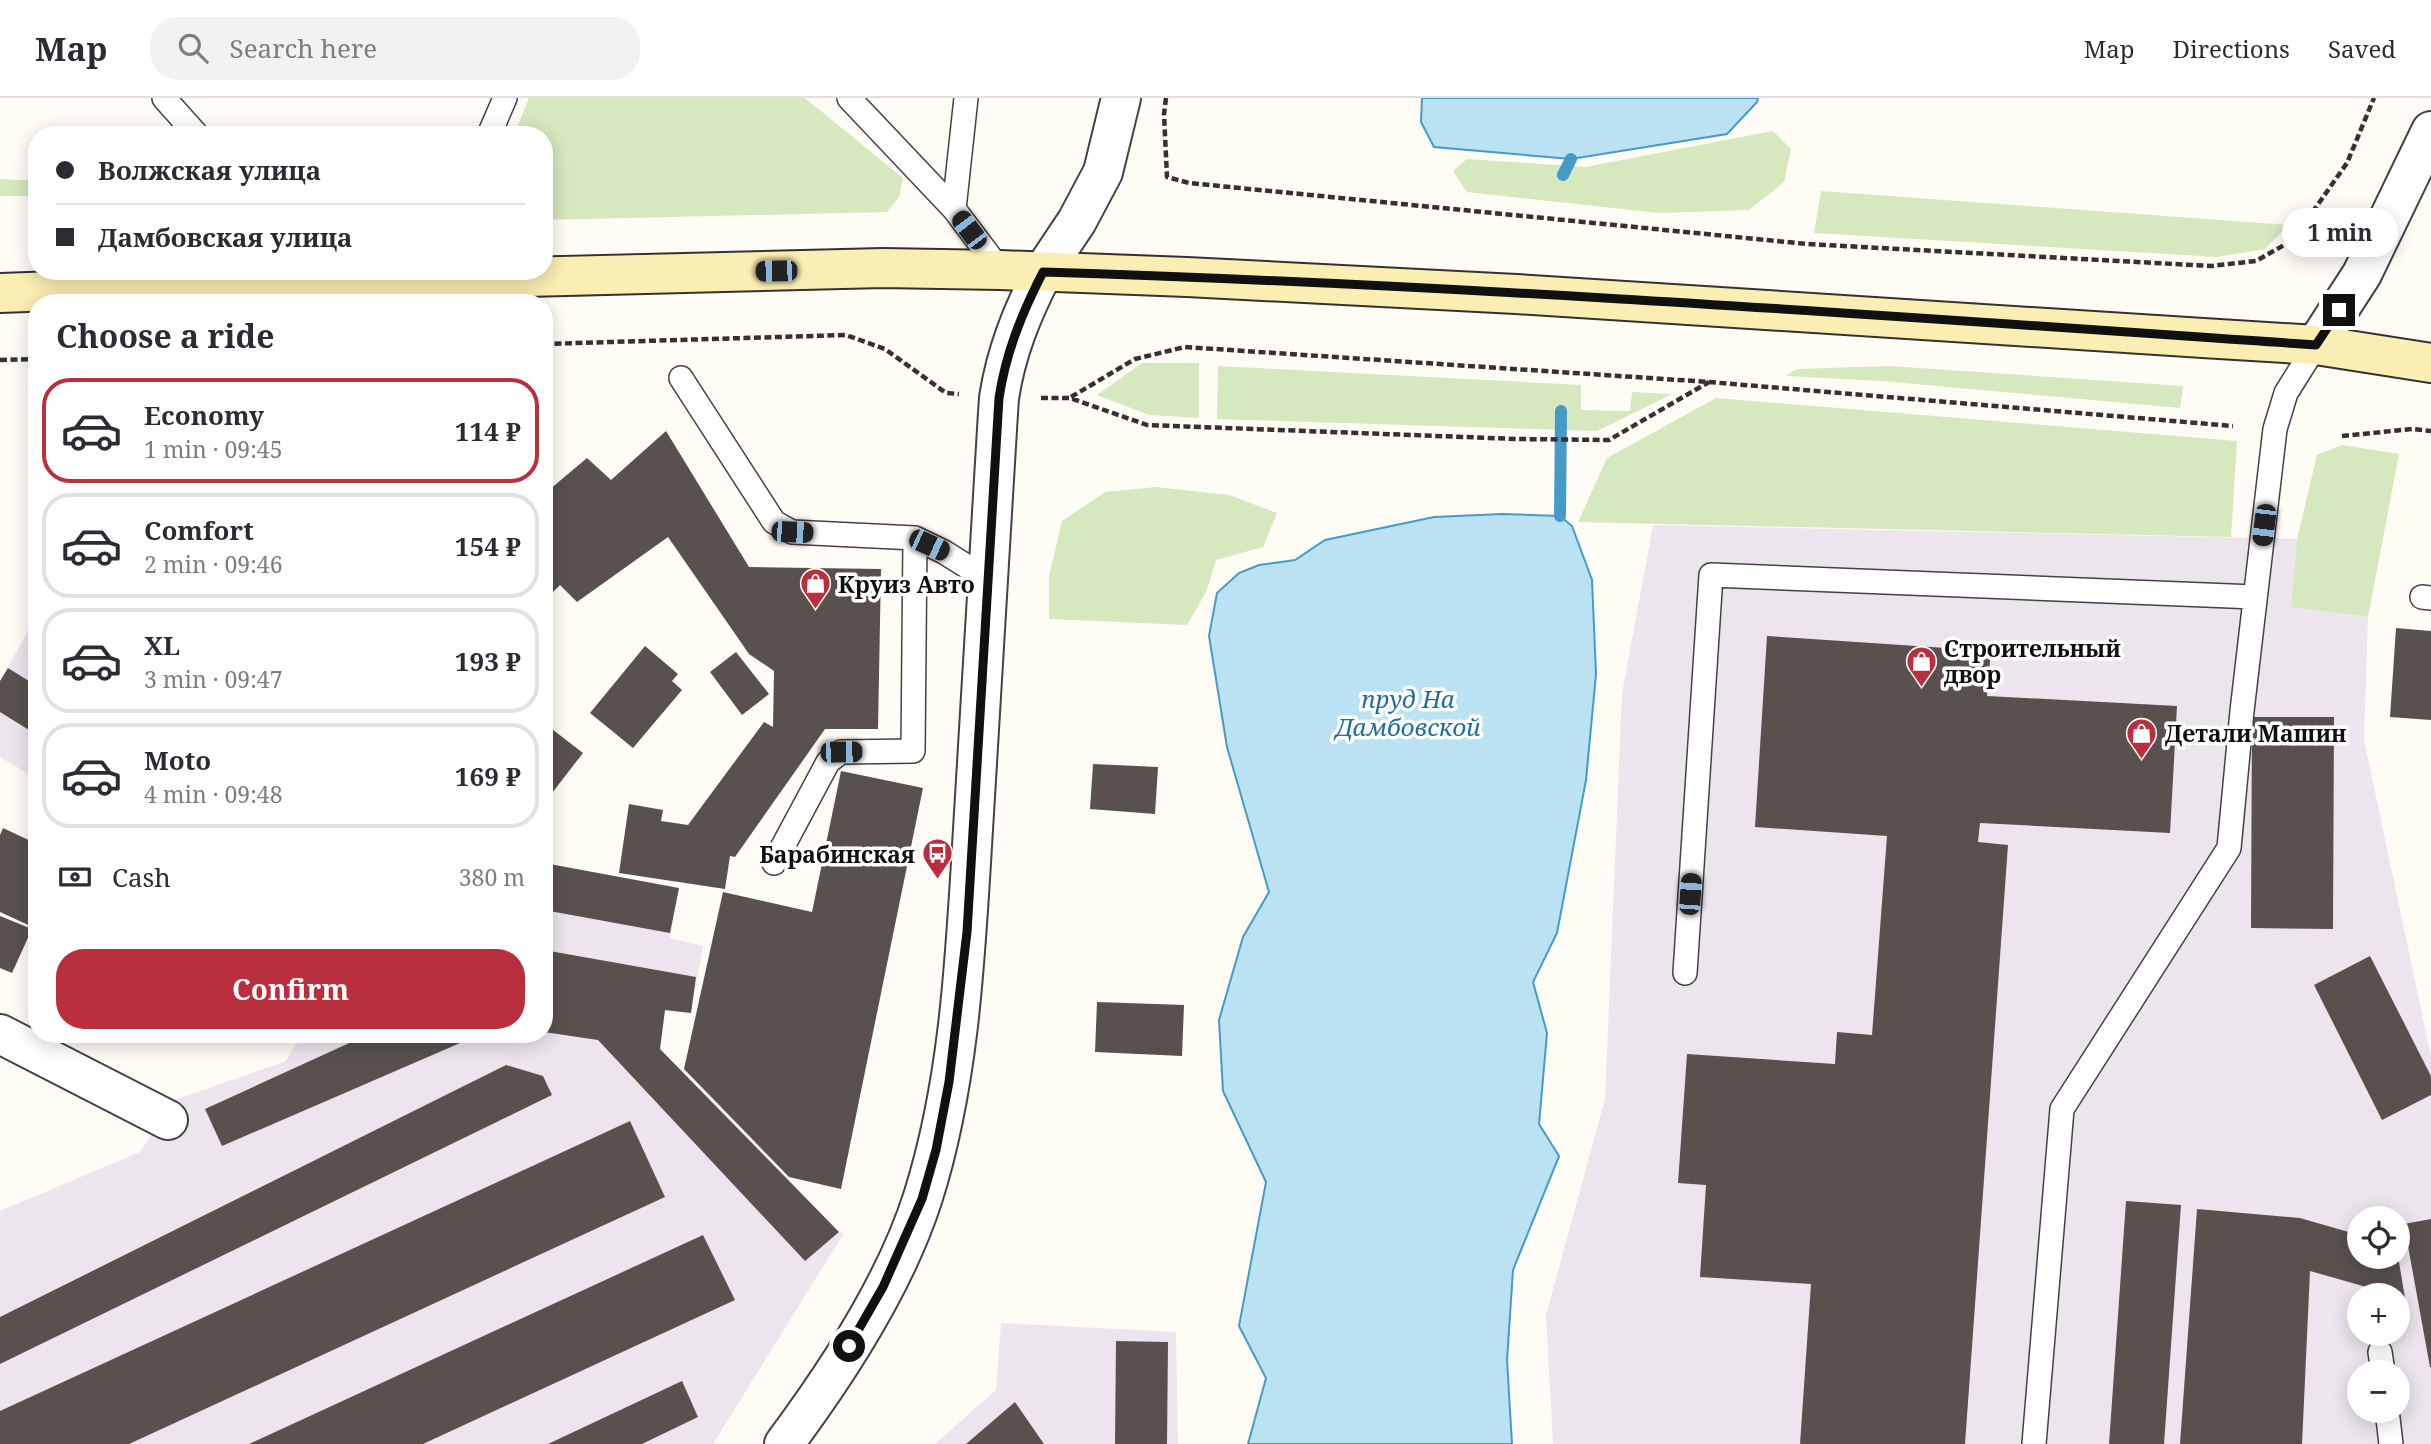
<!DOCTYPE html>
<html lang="en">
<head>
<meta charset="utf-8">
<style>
  body { margin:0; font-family:"Noto Serif",serif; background:#f2f2f3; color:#2b2b33; height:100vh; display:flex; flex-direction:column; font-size:26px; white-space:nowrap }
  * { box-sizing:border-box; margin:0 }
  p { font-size:23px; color:#7c7c81 }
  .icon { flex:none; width:38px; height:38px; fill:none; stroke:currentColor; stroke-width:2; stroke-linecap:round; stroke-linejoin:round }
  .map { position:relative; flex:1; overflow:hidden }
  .details { position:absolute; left:28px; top:196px; width:525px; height:749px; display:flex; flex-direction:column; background:#fff; border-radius:28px; box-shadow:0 4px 18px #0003 }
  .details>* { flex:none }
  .hud { position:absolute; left:28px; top:28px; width:525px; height:154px; border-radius:28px; box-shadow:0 4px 18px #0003; display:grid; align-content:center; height:154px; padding:0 28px; background:#fff }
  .fabs { position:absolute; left:2347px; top:1108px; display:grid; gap:14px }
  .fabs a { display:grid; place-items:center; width:63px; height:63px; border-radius:50%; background:#fff; box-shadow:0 4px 18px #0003; font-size:35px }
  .end { position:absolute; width:32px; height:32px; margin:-16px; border:9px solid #101010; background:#fff; box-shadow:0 0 0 4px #fff }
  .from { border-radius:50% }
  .bubble { position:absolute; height:49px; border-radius:24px; background:#fff; box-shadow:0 4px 18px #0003; font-size:23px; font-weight:700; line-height:49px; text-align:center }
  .car { position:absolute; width:21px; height:42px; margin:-21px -10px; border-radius:9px; box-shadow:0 0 5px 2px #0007; background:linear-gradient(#222 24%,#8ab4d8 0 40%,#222 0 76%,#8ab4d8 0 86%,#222 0) }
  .hud b { display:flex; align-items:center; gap:24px; height:66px; font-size:26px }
  .hud b+b { border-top:2px solid #e1e1e2 }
  .hud i { width:18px; height:18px; background:#2b2b33 }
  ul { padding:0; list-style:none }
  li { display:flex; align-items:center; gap:21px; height:105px; margin:0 14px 10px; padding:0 14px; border:4px solid #e1e1e2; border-radius:28px }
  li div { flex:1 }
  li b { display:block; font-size:26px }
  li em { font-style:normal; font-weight:700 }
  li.active { border-color:#b92f3e }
  li>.icon { width:63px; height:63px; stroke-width:1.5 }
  h2 { padding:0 28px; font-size:32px; line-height:84px }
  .pay { display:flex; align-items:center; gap:18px; height:77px; padding:0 28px; font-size:26px }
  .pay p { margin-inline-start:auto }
  .cta { display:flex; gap:14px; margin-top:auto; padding:14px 28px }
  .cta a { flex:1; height:80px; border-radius:28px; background:#b92f3e; color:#fff; font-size:28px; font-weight:700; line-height:80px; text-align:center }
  header { display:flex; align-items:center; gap:42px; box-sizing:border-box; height:98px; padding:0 35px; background:#fff; border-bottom:2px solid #e1e1e2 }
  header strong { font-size:33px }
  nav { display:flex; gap:38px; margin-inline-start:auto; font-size:24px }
  .search { width:490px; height:63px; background:#f2f2f3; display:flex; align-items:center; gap:18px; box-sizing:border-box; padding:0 24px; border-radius:28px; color:#7c7c81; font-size:26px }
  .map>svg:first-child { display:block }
  .industrial { fill:#ece5ee; fill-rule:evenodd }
  .green { fill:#d6e8be }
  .water { fill:#bbe2f3; stroke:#469bc6; stroke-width:2 }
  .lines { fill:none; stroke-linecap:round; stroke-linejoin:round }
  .stream { stroke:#469bc6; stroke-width:12 }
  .building { fill:#58514d }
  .service-casing { stroke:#434343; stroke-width:26 }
  .minor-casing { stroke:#434343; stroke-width:42 }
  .tertiary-casing { stroke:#434343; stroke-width:42 }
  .secondary-casing { stroke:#323232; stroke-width:42 }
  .path { stroke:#323232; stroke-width:4.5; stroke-dasharray:7 3.5; stroke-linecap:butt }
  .service { stroke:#fff; stroke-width:23 }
  .minor { stroke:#fff; stroke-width:38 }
  .tertiary { stroke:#fff; stroke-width:38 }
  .secondary { stroke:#faeeb3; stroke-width:38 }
  .route { stroke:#101010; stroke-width:9 }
  .labels { text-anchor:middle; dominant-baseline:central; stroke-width:7; stroke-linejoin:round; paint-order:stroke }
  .poi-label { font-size:23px; font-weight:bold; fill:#101010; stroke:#fff; text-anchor:start }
  .water-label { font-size:24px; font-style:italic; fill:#1f6d9c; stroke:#fff }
</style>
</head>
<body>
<header>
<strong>Map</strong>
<div class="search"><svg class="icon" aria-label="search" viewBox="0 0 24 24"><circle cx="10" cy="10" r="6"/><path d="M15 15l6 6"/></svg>Search here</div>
<nav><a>Map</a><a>Directions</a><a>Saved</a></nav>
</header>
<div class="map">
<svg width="2431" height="1346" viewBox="0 0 2431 1346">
  <rect width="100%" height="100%" fill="#fefcf4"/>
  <!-- industrial -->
  <path class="industrial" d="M1653,427L2297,441L2291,509L2368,519L2364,642L2431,958V1346H1553L1546,1217L1605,1001L1622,596ZM2359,1120H2398V1158H2359ZM2359,1197H2398V1236H2359ZM2359,1274H2398V1312H2359Z
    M37,517V681L0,659V583Z
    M544,765L679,790L670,840L703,848L691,915L665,913L660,951L839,1134L844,1135L713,1346H0V1113L140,1054L172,1003L286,963L302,936H544Z
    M1001,1225L1176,1234L1178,1346H935L996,1292Z"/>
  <!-- green -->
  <path class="green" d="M529,0H805L903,80L899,99L887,114L544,122V37H514Z
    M1773,33L1791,51L1784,84L1749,112L1659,115L1467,94L1453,73L1467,61L1585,69Z
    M0,81L37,83V112L32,111V98H0Z
    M1821,93L2289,127L2265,151L2217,159L1814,135Z
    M1142,265H1199V320L1149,317L1097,297Z
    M1218,268L1581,287V312L1630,313L1632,294L1672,296L1597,333L1217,321Z
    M1889,268L2183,288L2180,310L1882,283L1786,278L1797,271Z
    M1716,300L2237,343L2231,439L1578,424L1607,360Z
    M2342,347L2399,356L2368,519L2291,509L2297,441L2317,357Z
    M1156,389L1229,397L1277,415L1263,449L1216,462L1207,492L1187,527L1049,521V478L1062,423L1105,394Z"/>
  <!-- water -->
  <path class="water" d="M1422,0H1758L1757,4L1727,36L1571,61L1434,49L1421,24Z
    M1502,416L1560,418L1572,428L1592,482L1596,576L1586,682L1557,835L1533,884L1547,935L1539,1026L1559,1058L1513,1172L1507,1262L1512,1346H1248L1266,1280L1239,1228L1266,1084L1223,993L1219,922L1243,839L1269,794L1227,649L1209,538L1217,495L1239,475L1259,467L1295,462L1325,442L1434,419Z"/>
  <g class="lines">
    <!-- stream -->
    <path class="stream" d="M1563,77L1571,61
      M1560,418L1561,313"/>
  </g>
  <!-- building -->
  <path class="building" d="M666,333L749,469L881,471L878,631H825L735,759L730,758L725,791L619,775L629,706L663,712L661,723L688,727L764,624L773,629L774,573L749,556L668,439L577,504L560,487L552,495L544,487V390L549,392L587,360L611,382Z
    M2396,530L2431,533V622L2390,619Z
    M1767,538L1991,553L1987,598L2177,608L2170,735L1980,725L1978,744L2008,747L1965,1346H1800L1811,1186L1700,1179L1706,1087L1678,1085L1687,956L1835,966L1837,934L1872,937L1887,738L1755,729Z
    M645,548L678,576L672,583L682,592L633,650L590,615Z
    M736,554L769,596L742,617L710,574Z
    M8,570L37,588V637L0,614V583Z
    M2252,619H2334L2333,831L2251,830Z
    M548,628L583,655L552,695L544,688V632Z
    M1093,666L1158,669L1155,716L1090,711Z
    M841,673L923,690L841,1091L789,1079L684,971L723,794L812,814Z
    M3,730L37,746V831L0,814V737Z
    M544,765L679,790L670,835L544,812Z
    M0,818L32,831L12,875L0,870Z
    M544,852L696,879L691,915L665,912L660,951L839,1134L805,1163L598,942L544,934Z
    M2370,858L2431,978V997L2382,1022L2314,887Z
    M1097,904L1184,907L1182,958L1095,954Z
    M369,936H481L222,1048L205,1011Z
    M506,967L543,978L552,997L0,1266V1219Z
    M630,1023L665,1099L129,1346H0V1313Z
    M2126,1103L2181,1107L2164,1346H2109Z
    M2197,1111L2300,1120L2359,1137V1158H2398L2405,1200L2310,1173L2302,1346H2180Z
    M2431,1121V1269H2430L2404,1126Z
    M703,1137L735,1202L423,1346H249Z
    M1116,1243L1168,1244L1167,1346H1115Z
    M682,1283L698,1319L642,1346H548Z
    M1015,1304L1044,1346H966Z"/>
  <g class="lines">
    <defs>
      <path id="service" d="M164,0L197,37
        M849,0L954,111L1000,172
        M489,37L505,0
        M954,111L966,0
        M681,280L774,424L792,434L915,440L944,454L987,481
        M2422,499L2431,500
        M774,765L828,664L841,654L913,653L915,440
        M1685,875L1711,477L2255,499
        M2380,1254L2383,1274
        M2387,1312L2391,1346
        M2034,1346L2062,1011L2229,750L2242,613L2275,331L2286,295L2316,247"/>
      <path id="minor" d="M1043,174L1077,123L1103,74L1121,0
        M2316,247L2362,176L2431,33
        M0,936L168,1022"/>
      <path id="tertiary" d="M784,1346C837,1275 896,1184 923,1099C962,976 966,842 974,715C982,576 990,438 999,300C1006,254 1022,215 1043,174"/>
      <path id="secondary" d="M0,195L243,186L883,170L1000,172L1187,179L1516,196L2203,240L2316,247L2431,265"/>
    </defs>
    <!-- service casing -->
    <use href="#service" class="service-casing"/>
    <!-- minor casing -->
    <use href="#minor" class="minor-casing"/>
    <!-- tertiary casing -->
    <use href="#tertiary" class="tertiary-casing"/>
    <!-- secondary casing -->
    <use href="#secondary" class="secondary-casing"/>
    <!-- path -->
    <path class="path" d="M1166,0L1164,16L1167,79L1189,85L1807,146L2211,168L2256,163L2293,142L2347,65L2374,0
      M544,246L846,237L885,251L946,295L959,296
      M0,262L37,261
      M1071,299L1135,261L1185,249L1709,284L2233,328
      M1041,300H1070L1147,327L1517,341L1609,342L1709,284
      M2342,338L2412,331L2431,333"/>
    <!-- service -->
    <use href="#service" class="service"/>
    <!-- minor -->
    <use href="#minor" class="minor"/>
    <!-- tertiary -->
    <use href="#tertiary" class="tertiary"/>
    <!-- secondary -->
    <use href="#secondary" class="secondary"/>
  </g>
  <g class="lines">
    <!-- route -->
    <path class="route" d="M849,1248L883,1189L922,1101L936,1052L949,984L967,834L999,300C1006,254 1022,215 1043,174C1468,187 1892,218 2316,247L2339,212"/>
  </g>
  <!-- icons -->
  <defs>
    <symbol id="shop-pin" viewBox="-11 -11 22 30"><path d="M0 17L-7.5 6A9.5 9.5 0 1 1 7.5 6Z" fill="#b92f3e" stroke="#fff"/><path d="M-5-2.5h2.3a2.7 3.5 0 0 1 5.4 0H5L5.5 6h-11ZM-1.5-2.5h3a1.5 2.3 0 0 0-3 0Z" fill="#fff"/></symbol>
    <symbol id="bus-pin" viewBox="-11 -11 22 30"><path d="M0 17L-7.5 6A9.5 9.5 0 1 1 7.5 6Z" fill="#b92f3e" stroke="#fff"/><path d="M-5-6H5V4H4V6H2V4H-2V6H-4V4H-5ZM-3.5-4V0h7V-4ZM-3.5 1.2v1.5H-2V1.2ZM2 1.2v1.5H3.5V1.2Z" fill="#fff"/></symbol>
  </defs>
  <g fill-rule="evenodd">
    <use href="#shop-pin" x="798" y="468" width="35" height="47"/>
    <use href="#shop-pin" x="1904" y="546" width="35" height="47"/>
    <use href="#shop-pin" x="2124" y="618" width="35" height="47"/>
    <use href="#bus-pin" x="920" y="738" width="35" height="47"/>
  </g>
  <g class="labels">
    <!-- poi labels -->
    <g class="poi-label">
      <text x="838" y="486">Круиз Авто</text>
      <text x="1944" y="550">Строительный<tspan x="1944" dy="26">двор</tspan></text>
      <text x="2165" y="635">Детали Машин</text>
      <text x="915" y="756" text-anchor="end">Барабинская</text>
    </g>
    <!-- water labels -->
    <g class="water-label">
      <text x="1408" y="600">пруд На<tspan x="1408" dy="28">Дамбовской</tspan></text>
    </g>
  </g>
</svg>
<div class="fabs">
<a><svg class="icon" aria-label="locate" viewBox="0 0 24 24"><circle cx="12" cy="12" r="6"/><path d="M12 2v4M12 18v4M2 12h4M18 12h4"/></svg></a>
<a>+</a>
<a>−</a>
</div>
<i class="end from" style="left:849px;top:1248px"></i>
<i class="end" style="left:2339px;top:212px"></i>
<div class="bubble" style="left:2282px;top:110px;width:116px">1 min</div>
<i class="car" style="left:969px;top:132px;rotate:323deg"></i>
<i class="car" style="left:776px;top:173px;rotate:269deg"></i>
<i class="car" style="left:2264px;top:427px;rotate:187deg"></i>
<i class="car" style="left:792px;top:434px;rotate:92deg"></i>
<i class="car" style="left:929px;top:447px;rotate:115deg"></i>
<i class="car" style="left:841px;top:654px;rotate:89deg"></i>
<i class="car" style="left:1690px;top:796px;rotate:4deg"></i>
<div class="hud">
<b><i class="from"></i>Волжская улица</b>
<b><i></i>Дамбовская улица</b>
</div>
<section class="details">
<h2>Choose a ride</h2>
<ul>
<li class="active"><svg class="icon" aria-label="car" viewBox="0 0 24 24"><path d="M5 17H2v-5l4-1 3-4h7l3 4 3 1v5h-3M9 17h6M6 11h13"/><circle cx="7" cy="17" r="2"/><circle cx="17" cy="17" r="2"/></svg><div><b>Economy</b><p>1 min · 09:45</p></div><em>114 ₽</em></li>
<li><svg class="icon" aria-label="car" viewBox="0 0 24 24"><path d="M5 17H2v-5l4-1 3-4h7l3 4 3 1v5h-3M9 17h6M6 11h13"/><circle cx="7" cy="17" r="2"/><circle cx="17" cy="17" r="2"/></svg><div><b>Comfort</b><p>2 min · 09:46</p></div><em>154 ₽</em></li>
<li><svg class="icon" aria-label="car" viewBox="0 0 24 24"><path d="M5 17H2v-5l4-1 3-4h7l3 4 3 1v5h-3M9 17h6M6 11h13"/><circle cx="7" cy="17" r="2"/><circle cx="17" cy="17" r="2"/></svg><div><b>XL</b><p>3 min · 09:47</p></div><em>193 ₽</em></li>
<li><svg class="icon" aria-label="car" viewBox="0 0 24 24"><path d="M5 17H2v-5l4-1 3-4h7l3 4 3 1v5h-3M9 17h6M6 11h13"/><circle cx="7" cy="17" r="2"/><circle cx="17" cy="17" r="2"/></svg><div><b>Moto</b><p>4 min · 09:48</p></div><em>169 ₽</em></li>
</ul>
<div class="pay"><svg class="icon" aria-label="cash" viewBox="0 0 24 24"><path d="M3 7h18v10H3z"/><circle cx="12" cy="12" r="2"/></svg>Cash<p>380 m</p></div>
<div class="cta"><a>Confirm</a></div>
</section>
</div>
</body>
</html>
